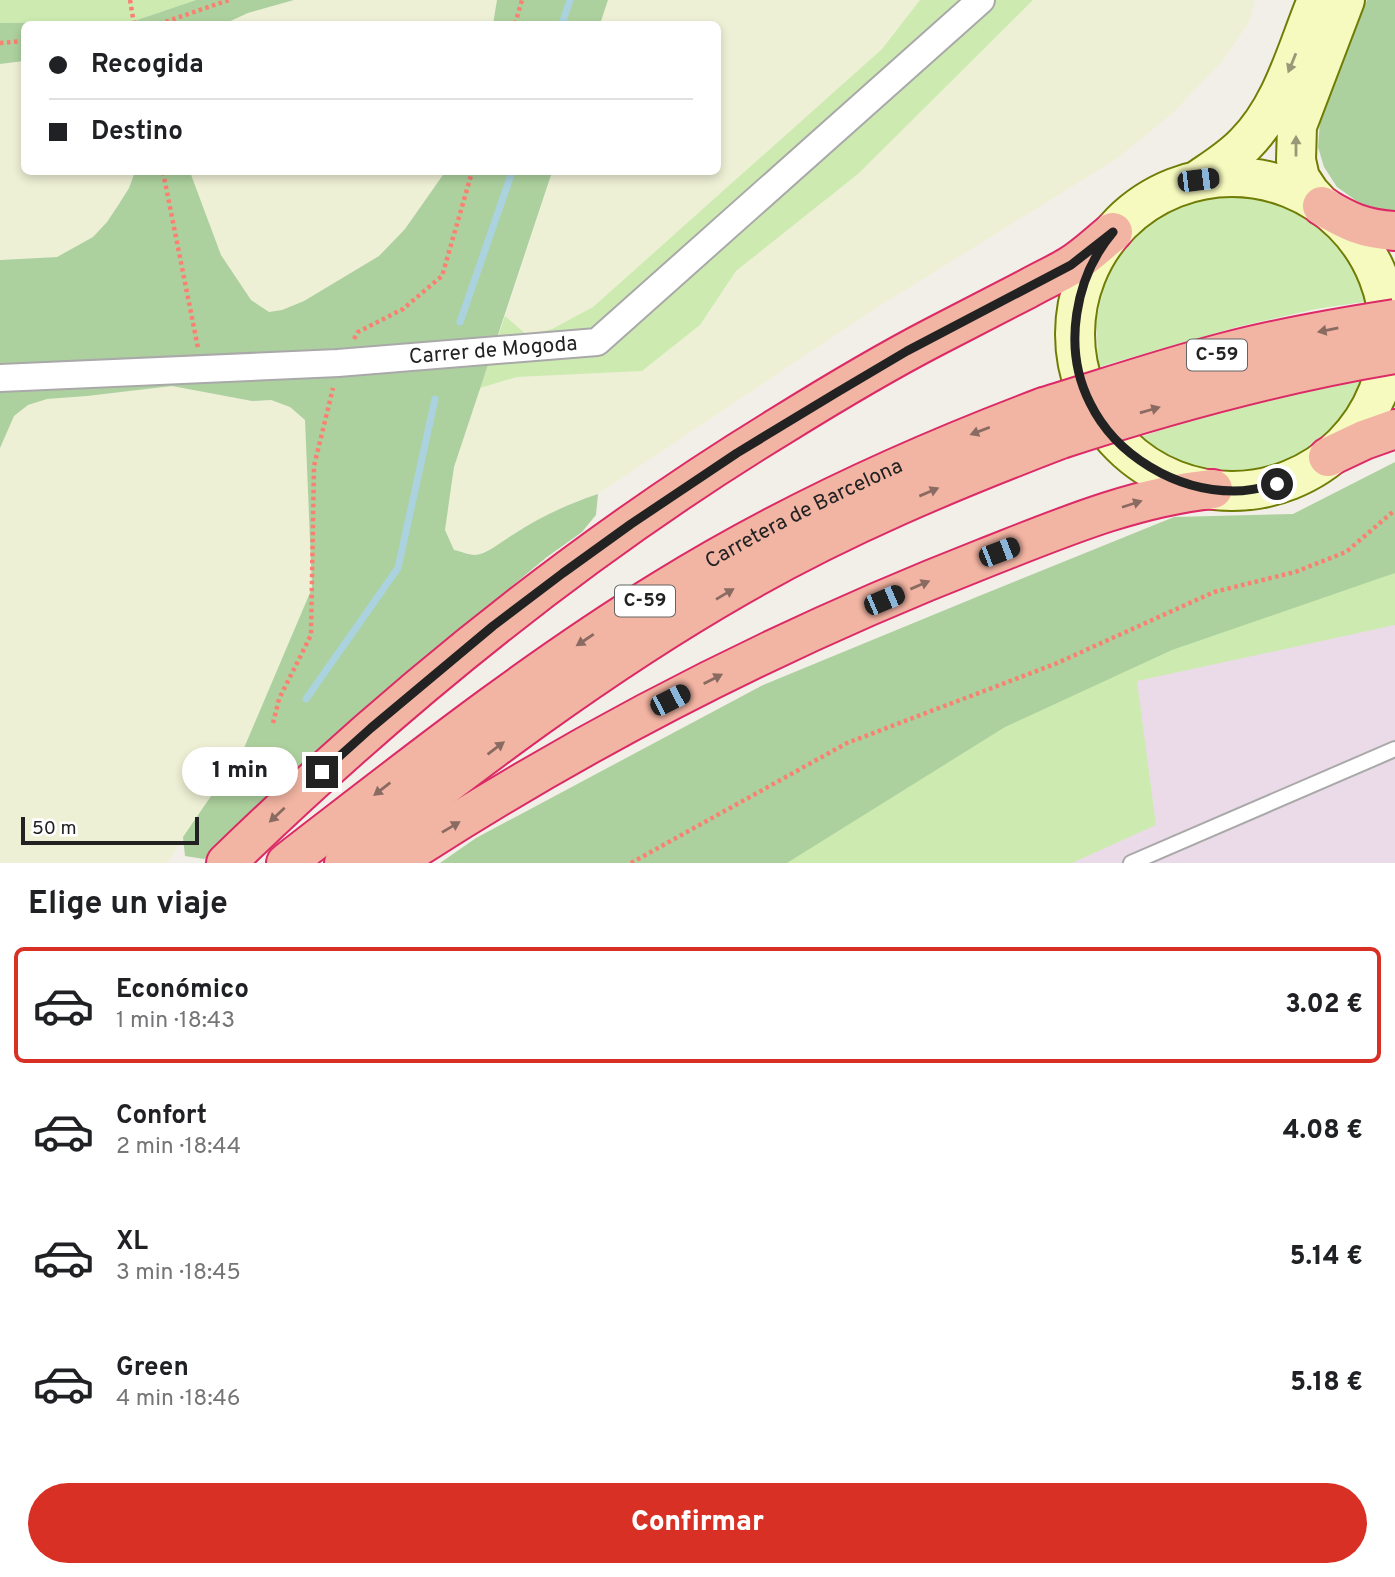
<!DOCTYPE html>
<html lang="es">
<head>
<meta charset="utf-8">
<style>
  body { margin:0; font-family:Overpass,sans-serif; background:#f2f2f2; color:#202124; height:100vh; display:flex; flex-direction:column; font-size:26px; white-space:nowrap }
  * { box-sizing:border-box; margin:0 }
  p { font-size:23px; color:#757577 }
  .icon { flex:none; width:38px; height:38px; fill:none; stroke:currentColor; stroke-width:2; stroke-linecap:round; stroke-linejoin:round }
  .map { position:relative; height:863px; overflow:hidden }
  .sheet { display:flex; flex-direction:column; background:#fff; flex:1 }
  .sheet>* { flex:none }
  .hud { position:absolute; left:21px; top:21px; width:700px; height:154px; border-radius:10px; box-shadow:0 4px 10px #0003; display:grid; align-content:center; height:154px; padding:0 28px; background:#fff }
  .scale { position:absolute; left:21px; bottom:18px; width:178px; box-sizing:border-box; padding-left:7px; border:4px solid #222; border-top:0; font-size:19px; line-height:24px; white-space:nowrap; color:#222; -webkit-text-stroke:5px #fff; paint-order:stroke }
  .end { position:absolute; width:32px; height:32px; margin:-16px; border:9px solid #222; background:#fff; box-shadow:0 0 0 4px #fff }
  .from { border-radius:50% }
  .bubble { position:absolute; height:49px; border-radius:24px; background:#fff; box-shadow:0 4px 10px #0003; font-size:23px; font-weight:800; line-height:49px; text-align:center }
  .car { position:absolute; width:21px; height:42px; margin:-21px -10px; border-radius:9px; box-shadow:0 0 5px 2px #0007; background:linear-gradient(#222 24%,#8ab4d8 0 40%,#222 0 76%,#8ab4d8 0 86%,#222 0) }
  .hud b { display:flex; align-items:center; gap:24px; height:66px; font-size:26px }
  .hud b+b { border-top:2px solid #e0e0e0 }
  .hud i { width:18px; height:18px; background:#202124 }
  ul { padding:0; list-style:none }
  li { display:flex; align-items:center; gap:21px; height:116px; margin:0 14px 10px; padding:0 14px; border:4px solid transparent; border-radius:10px }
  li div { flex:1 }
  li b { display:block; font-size:26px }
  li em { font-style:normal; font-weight:800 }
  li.active { border-color:#d93025 }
  li>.icon { width:63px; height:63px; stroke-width:1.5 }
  h2 { padding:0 28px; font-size:32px; line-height:84px }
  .action { display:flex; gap:14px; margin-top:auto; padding:14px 28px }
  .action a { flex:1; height:80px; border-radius:42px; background:#d93025; color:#fff; font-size:28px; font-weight:800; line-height:80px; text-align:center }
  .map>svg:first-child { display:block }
  .industrial { fill:#ebdbe8 }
  .farmland { fill:#eef0d5 }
  .grass { fill:#cdebb0 }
  .forest { fill:#add19e }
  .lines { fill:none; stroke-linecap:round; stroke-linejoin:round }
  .stream { stroke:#aad3df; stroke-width:7 }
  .service-casing { stroke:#a9a9a9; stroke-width:18 }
  .minor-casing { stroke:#a9a9a9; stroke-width:30 }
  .secondary-casing { stroke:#707d05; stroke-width:42 }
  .trunk-casing { stroke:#dc2a67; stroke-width:42 }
  .path { stroke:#fa8072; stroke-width:4.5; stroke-dasharray:3.5 3.5; stroke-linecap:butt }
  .service { stroke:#fff; stroke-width:14 }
  .minor { stroke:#fff; stroke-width:26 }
  .secondary { stroke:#f7fabf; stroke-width:38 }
  .trunk { stroke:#f2b4a3; stroke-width:38 }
  .trunk-bridge-casing { stroke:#dc2a67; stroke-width:42; stroke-linecap:butt }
  .trunk-bridge { stroke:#f2b4a3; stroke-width:38 }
  .oneway { fill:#979978 }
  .oneway2 { fill:#8a6b62 }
  .route { stroke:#222; stroke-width:9 }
  .labels { text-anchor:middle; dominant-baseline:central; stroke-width:5; stroke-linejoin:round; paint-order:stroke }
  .shield { fill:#fff; stroke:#646464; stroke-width:2 }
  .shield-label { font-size:19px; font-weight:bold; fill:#222 }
  .street-label { font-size:21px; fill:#222; stroke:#fff }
</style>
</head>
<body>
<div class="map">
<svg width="1395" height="863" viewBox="0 0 1395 863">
  <rect width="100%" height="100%" fill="#f2efe9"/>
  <!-- industrial -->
  <path class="industrial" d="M1395,562V863H763L836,811Z"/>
  <!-- farmland -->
  <path class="farmland" d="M294,0H497V2L493,24H224L248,13Z
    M608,0H920L882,49L593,307L552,329L527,335L505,316L552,172H718V24H600Z
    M1033,0H1255L1249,22L1224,59L1175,111L1118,158L873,310L598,494L574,502L555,511L513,534L495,547L476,555L454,550L445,530L454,467L480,388L517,377L642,371L700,325L736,271L858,174Z
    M24,61V172H135L129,188L119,204L107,222L93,237L57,257L0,260V64Z
    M190,172H445L405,229L379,256L304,301L282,310L269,312L251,300L221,255Z
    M172,386L252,401L271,400L290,407L305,420L312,588L238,762L209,799L167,863H0V448L5,433L14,416L28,405L47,399L87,396Z"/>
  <!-- grass -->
  <path class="grass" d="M0,0H196L134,21L0,23Z
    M920,0H1033L858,174L736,271L700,325L642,371L517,377L480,388L505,316L527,335L552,329L593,307L882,49Z
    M1254,192L1297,205L1333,231L1359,267L1370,301L1316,309L1237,327L1099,367L1096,321L1107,274L1133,235L1168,208L1210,193Z
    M1366,380C1355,399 1345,418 1329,433C1296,465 1248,476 1203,468C1181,464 1159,449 1141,437C1214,410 1291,395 1366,380Z
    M1395,562V625L1137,681L1156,825L1072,863H763L1086,674Z"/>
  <!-- forest -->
  <path class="forest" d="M196,0H294L248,13L224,24H24V61L0,64V23L134,21Z
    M497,0H608L600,24H493Z
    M1367,0H1395V213L1384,212L1358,202L1337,187L1324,167L1318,147L1320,120Z
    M135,172H190L221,255L251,300L269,312L282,310L304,301L379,256L405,229L445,172H552L454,467L445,530L454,550C460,551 469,555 475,555C488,554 503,540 514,534C540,517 568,504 598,494L596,515L582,532L547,557L512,586L220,849L204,859L185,856L183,837L209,799L238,762L312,588L305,420L290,407L271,400L252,401L172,386L87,396L47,399L28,405L14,416L0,448V260L57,257L93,237L107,222L119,204L129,188Z
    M1395,462V573L1172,650L1005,727L787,863H440L476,838L763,685L979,596L1174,517L1293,514Z"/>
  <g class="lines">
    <!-- stream -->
    <path class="stream" d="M562,24L570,0
      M460,322L512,172
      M306,699L398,568L435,399"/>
    <defs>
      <path id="service" d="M1131,863L1395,749"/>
      <g id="minor">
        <path id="s1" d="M0,378L338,363L597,342L981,0"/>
      </g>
      <path id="secondary" d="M1075 334a157 157 0 1 1 314 0a157 157 0 1 1-314 0Z
        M1198,180C1214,169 1232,158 1245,144C1282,107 1296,52 1315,5
        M1322,206L1310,193L1300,178L1296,160L1297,126L1345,0"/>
      <g id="trunk">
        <path d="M1322,206C1349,222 1363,229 1395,231"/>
        <path d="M1328,457L1364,440L1395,429"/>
        <path d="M226,863C396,698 580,548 782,425C832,394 882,364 934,337C965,321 996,305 1027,289C1041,281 1057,274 1070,266C1086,256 1099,243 1113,232"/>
        <path id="s2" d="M286,863C409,768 531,671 663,590C784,515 911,457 1044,407"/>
        <path d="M344,863C471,764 599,666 739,586C841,527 951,481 1061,439"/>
        <path d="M393,863C579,741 778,639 985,558C1059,529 1133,497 1213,489"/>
      </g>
    </defs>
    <!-- service casing -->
    <use href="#service" class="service-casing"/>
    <!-- minor casing -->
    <use href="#minor" class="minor-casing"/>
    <!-- secondary casing -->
    <use href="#secondary" class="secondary-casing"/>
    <!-- trunk casing -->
    <use href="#trunk" class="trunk-casing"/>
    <!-- path -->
    <path class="path" d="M130,0L134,24
      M159,24L229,0
      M515,24L522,0
      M0,43L24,41
      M163,172L198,348
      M354,339L358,332L403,309L442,276L472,172
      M273,723L279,699L311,635L314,466L333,388
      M631,863L847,743L1055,664L1214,592L1295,572L1346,552L1395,510"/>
    <!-- service -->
    <use href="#service" class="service"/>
    <!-- minor -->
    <use href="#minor" class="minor"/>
    <!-- secondary -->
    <use href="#secondary" class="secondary"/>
    <!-- trunk -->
    <use href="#trunk" class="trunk"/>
    <defs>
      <path id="trunk-bridge" d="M1044,407C1103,389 1162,369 1223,353C1279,338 1337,328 1395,319
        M1061,439C1171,403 1281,373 1395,354"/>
    </defs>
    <!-- trunk-bridge casing -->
    <use href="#trunk-bridge" class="trunk-bridge-casing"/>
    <!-- trunk-bridge -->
    <use href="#trunk-bridge" class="trunk-bridge"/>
  </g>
  <!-- one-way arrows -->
  <defs><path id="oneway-solid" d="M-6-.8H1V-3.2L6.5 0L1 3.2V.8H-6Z" transform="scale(1.75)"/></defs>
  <g class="oneway">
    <use href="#oneway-solid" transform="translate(1292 63) rotate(112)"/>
    <use href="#oneway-solid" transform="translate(1296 146) rotate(-90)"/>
  </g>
  <g class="oneway2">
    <use href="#oneway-solid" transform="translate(1328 330) rotate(169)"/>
    <use href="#oneway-solid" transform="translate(1150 410) rotate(-16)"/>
    <use href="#oneway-solid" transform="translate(980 431) rotate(159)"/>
    <use href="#oneway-solid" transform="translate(929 492) rotate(-23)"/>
    <use href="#oneway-solid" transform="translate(1132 504) rotate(-18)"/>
    <use href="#oneway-solid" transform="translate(920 585) rotate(-23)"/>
    <use href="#oneway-solid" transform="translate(725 594) rotate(-31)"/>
    <use href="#oneway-solid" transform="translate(585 640) rotate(146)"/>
    <use href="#oneway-solid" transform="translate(713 679) rotate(-27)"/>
    <use href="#oneway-solid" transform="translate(496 748) rotate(-37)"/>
    <use href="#oneway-solid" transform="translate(382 789) rotate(142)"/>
    <use href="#oneway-solid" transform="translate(277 815) rotate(137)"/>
    <use href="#oneway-solid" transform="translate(451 827) rotate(-31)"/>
  </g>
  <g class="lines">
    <!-- route -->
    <path class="route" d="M322,772L371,728L493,626L563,573L631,524L737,453L836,393L907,351L1071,265L1113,232C1075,277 1062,348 1090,403C1116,456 1176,491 1234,491C1249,491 1263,488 1277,484"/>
  </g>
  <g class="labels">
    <!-- shield labels -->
    <g class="shield">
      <rect x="1187" y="339.5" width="60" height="31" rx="5"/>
      <rect x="615" y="585.5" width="60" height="31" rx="5"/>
    </g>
    <g class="shield-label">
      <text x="1217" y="355">C-59</text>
      <text x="645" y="601">C-59</text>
    </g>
    <!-- street labels -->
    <g class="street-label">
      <text stroke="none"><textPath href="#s1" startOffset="494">Carrer de Mogoda</textPath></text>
      <text stroke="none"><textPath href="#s2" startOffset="626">Carretera de Barcelona</textPath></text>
    </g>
  </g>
</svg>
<div class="scale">50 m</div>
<i class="end from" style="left:1277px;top:484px"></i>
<i class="end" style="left:322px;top:772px"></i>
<div class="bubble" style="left:182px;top:747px;width:116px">1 min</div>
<i class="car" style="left:1198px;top:180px;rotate:83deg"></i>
<i class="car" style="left:999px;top:552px;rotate:69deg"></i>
<i class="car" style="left:884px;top:600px;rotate:67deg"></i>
<i class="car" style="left:670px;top:700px;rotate:63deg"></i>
<div class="hud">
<b><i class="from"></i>Recogida</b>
<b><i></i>Destino</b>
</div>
</div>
<section class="sheet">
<h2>Elige un viaje</h2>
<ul>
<li class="active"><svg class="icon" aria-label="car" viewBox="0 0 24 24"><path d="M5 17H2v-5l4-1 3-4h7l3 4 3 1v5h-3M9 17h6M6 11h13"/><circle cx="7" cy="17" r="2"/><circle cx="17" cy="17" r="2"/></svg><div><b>Económico</b><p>1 min · 18:43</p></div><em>3.02 €</em></li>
<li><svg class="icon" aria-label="car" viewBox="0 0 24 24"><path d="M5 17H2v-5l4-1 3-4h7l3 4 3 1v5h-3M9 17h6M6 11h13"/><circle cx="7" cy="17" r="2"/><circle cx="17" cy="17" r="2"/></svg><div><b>Confort</b><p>2 min · 18:44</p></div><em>4.08 €</em></li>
<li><svg class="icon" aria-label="car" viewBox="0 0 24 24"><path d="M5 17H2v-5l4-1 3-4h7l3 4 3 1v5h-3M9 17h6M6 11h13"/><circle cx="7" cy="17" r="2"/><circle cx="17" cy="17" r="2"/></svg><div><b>XL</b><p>3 min · 18:45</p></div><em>5.14 €</em></li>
<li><svg class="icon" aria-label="car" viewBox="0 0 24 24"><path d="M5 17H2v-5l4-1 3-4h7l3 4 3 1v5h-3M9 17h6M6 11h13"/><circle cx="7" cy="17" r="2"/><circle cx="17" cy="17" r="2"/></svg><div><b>Green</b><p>4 min · 18:46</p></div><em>5.18 €</em></li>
</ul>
<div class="action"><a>Confirmar</a></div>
</section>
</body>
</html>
